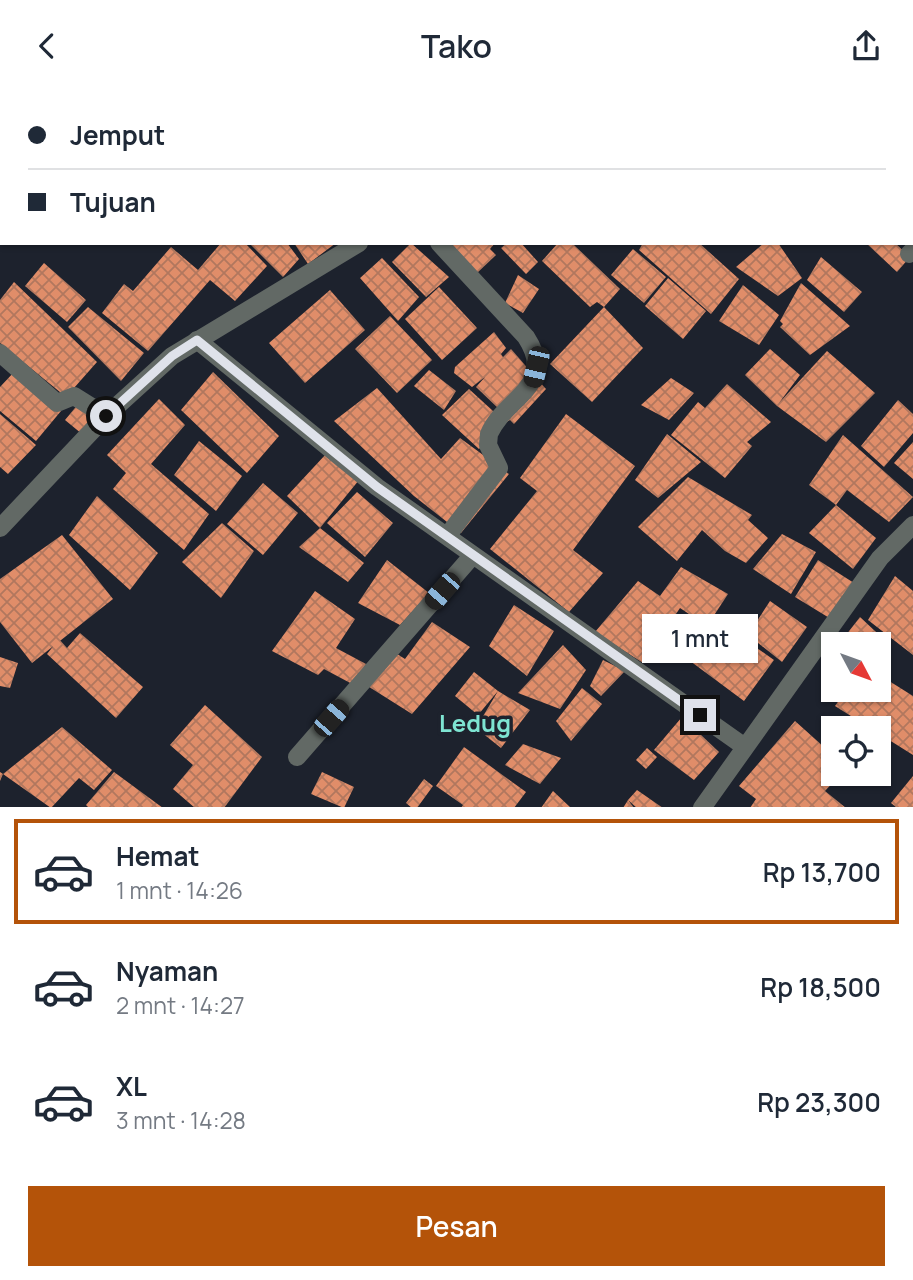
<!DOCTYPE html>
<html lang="id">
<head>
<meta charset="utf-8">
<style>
  body { margin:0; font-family:Manrope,sans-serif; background:#f2f2f3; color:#1f2937; height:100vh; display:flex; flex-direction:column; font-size:26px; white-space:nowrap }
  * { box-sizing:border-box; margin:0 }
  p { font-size:23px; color:#747a83 }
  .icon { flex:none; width:38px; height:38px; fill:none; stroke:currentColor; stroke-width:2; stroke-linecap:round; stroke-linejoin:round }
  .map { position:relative; height:716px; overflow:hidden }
  .sheet { display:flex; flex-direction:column; background:#fff; flex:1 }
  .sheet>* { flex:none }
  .guide { position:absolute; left:0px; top:0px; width:914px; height:154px; box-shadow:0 2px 5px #0004; display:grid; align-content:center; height:154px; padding:0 28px; background:#fff }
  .needle { width:46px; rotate:131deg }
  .tools { position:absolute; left:821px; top:541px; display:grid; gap:14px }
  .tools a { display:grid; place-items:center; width:70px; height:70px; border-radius:0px; background:#fff; box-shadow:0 2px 5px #0004; font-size:35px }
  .end { position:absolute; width:32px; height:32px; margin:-16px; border:9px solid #dfe2ea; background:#111; box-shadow:0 0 0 4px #111 }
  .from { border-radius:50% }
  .bubble { position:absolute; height:49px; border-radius:0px; background:#fff; box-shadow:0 2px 5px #0004; font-size:23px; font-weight:600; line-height:49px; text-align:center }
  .car { position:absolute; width:21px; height:42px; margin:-21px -10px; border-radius:9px; box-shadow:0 0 5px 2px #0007; background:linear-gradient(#222 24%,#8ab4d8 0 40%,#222 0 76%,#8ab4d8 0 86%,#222 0) }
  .guide b { display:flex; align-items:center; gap:24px; height:66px; font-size:26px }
  .guide b+b { border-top:2px solid #e0e1e3 }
  .guide i { width:18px; height:18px; background:#1f2937 }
  ul { padding:12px 0 0; list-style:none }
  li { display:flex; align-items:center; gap:21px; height:105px; margin:0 14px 10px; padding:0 14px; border:4px solid transparent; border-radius:0px }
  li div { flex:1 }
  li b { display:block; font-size:26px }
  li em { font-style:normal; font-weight:600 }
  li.on { border-color:#b45309 }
  li>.icon { width:63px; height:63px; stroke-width:1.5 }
  .button { display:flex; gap:14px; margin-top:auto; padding:14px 28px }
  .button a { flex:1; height:80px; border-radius:0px; background:#b45309; color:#fff; font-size:28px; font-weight:600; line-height:80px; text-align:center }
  header { display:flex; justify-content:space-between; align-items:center; height:91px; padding:0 28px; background:#fff; font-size:32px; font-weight:600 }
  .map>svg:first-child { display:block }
  .building { fill:url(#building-cross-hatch) }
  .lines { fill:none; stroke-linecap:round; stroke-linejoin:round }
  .minor { stroke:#626965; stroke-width:18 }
  .tertiary { stroke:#626965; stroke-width:18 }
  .primary { stroke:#a3b0a9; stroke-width:18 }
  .route { stroke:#dfe2ea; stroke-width:9 }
  .labels { text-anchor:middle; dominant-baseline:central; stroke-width:7; stroke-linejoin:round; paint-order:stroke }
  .quarter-label { font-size:24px; font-weight:bold; fill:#7ee4d2; stroke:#1d222d }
</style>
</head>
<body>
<header><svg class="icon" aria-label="back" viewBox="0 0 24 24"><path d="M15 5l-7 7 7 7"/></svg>Tako<svg class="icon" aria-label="share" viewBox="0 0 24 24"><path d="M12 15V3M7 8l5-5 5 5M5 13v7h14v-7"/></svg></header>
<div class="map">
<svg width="913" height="717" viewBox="0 0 913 717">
  <defs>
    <pattern id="building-cross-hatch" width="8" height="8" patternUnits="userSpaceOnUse" patternTransform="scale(1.75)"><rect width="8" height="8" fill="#e08d69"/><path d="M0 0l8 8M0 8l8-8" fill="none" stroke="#b1775e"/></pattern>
  </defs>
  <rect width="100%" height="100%" fill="#1d222d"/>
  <!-- building -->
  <path class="building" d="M221,152H245L267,175L235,210L210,189L148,260L102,222L124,193L133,200L171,156L198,179Z
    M249,152H287L299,168L283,186Z
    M294,152H336L308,173Z
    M411,152L449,186L426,206L392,171Z
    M445,152H495L490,158L496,164L477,182Z
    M507,152H521L538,171L526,183L501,157Z
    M558,152L574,154L620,198L604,216L597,211L590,216L542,170Z
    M643,152H699L739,188L711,223L639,159Z
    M764,152H778L802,187L778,205L736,176Z
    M866,152H895L910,166L897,181Z
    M633,158L666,186L644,212L611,184Z
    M821,166L862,201L844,221L807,189Z
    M382,167L419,206L398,230L360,187Z
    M44,172L86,209L67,231L25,195Z
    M518,184L539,198L523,222L505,212Z
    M668,187L706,220L683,248L645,215Z
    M14,191L97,271L66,306L0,252V209Z
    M801,192L850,235L810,264L780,236L783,233L780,230Z
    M743,194L779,224L759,254L719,230Z
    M439,196L477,237L442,269L405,228Z
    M330,199L365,239L305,292L269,252Z
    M88,216L144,262L121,290L68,236Z
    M604,216L643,257L592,311L550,273Z
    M390,225L432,269L397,302L355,258Z
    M494,241L506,257L501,263L503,266L511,258L546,298L514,333L510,329L505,332L479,358L442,324L469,298L505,331L499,318L476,296L485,286L472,296L454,282L455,276Z
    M770,258L800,284L779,312L827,260L875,302L826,351L777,315L745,284Z
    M429,279L456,300L444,319L414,295Z
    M14,281L61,320L36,350L0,320V296Z
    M213,281L279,345L247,382L181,319Z
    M671,287L694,302L669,329L641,314Z
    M727,293L771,331L747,351L752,355L725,387L671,344L698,311L705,317Z
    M377,297L441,368L460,347L509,383L461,442L414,405L334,330Z
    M159,308L185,334L151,373L209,423L184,459L113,398L126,382L107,364Z
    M898,309L913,323V342L884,376L861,355Z
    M79,312L96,327L82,343L65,329Z
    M0,323L36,354L8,383L0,376Z
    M566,323L635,375L573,459L603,482L569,521L490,458L537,400L520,387Z
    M667,343L701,371L658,407L635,389Z
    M843,344L913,406L889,431L847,399L836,414L809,394Z
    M199,350L242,385L216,420L174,384Z
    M913,351V388L894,372Z
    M326,363L359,389L320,437L287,405Z
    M688,386L752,424L748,429L768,447L746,472L725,460L702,439L677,470L638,436Z
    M263,392L298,422L263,464L227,433Z
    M357,401L393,432L365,466L327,432Z
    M97,405L158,462L130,499L69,444Z
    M836,414L876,447L853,478L809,442Z
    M222,432L254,460L221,507L182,471Z
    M320,437L364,472L348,491L299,456Z
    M782,443L816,461L791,503L753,478Z
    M62,444L113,508L32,572L0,531V488Z
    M387,469L429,502L400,534L358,512Z
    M818,469L854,492L831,528L795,506Z
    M681,476L728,503L707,535L680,517L643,572L595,541L638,490L660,505Z
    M895,485L913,500V564L868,529Z
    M315,500L355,528L336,557L366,573L354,594L324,578L318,584L272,560Z
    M770,510L807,536L782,571L748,544Z
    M514,514L554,540L527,585L489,555Z
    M860,526L889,553L878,568V553H839Z
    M432,531L470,556L412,623L366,594L394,561L405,568Z
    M723,533L774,569L744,610L682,564L700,540L711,547Z
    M80,542L143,596L116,627L47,563L59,548L67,557Z
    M563,554L586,579L560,618L518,602Z
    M0,566L18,572L10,597L0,595Z
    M603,569L625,580L601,605L590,595Z
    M474,581L498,600L530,619L501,657L476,637L498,600L478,624L455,605Z
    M878,583L913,605V664L878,642V637H870L835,615L847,598H878Z
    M582,597L602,613L571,650L556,630Z
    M205,614L262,666L224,717H195L173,698L193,674L170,654Z
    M682,626L719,661L694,689L654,659Z
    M795,630L833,664V682H842L825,700L846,717H750L756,708L739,695Z
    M62,636L112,679L94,699L79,687L51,717L3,683L0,690V681L3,683Z
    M523,653L561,667L540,693L505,674Z
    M464,656L526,701L514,717H461L463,714L436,695Z
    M647,657L657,666L646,678L636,669Z
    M114,681L163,717H89L86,714Z
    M322,681L354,696L344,717L311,703Z
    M913,685V717H897L891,712Z
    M424,688L433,695L417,717H412L406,712Z
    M637,699L663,717H637L628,709L634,717H623L628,709Z
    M553,700L571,717H541Z"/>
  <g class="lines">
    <!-- minor -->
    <path class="minor" d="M439,152L526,246C558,295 505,306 489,343L488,354L499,377L448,444
      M909,163L913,159
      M197,249L377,396L745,656
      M0,262L57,312L74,305L106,325
      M297,666L473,464
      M702,717L880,467L913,434"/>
    <!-- tertiary -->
    <path class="tertiary" d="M544,2L546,0
      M0,437L106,325L172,265L359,152"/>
    <!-- primary -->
    <path class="primary" d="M901,0L902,2
      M912,13L913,14"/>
  </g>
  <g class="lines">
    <!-- route -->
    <path class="route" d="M106,325L172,265L197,249L377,396L700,624"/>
  </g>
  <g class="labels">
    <!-- quarter labels -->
    <g class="quarter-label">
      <text x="475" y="631">Ledug</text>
    </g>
  </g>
</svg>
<div class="tools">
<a><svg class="needle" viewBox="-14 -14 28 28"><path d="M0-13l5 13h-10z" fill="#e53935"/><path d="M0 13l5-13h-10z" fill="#747a83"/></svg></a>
<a><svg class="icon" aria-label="locate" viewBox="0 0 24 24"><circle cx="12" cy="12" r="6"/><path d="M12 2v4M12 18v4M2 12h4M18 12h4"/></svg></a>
</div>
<i class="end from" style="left:106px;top:325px"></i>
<i class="end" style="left:700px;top:624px"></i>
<div class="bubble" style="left:642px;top:523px;width:116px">1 mnt</div>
<i class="car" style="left:536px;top:276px;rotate:193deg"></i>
<i class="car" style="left:442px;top:500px;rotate:221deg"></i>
<i class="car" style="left:331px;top:627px;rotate:41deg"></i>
<div class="guide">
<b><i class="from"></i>Jemput</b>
<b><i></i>Tujuan</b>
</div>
</div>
<section class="sheet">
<ul>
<li class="on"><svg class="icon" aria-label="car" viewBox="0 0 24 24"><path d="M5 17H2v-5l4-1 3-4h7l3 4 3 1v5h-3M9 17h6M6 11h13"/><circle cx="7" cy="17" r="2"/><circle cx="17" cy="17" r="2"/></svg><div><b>Hemat</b><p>1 mnt · 14:26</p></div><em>Rp 13,700</em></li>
<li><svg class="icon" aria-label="car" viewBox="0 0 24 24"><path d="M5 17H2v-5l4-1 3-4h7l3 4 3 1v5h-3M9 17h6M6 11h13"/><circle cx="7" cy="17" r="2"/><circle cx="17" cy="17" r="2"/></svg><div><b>Nyaman</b><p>2 mnt · 14:27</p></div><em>Rp 18,500</em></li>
<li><svg class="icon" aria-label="car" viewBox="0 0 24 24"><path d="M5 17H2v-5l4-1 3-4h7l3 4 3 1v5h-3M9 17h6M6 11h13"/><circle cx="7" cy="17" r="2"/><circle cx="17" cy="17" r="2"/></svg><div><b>XL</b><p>3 mnt · 14:28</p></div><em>Rp 23,300</em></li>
</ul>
<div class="button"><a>Pesan</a></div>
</section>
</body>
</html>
